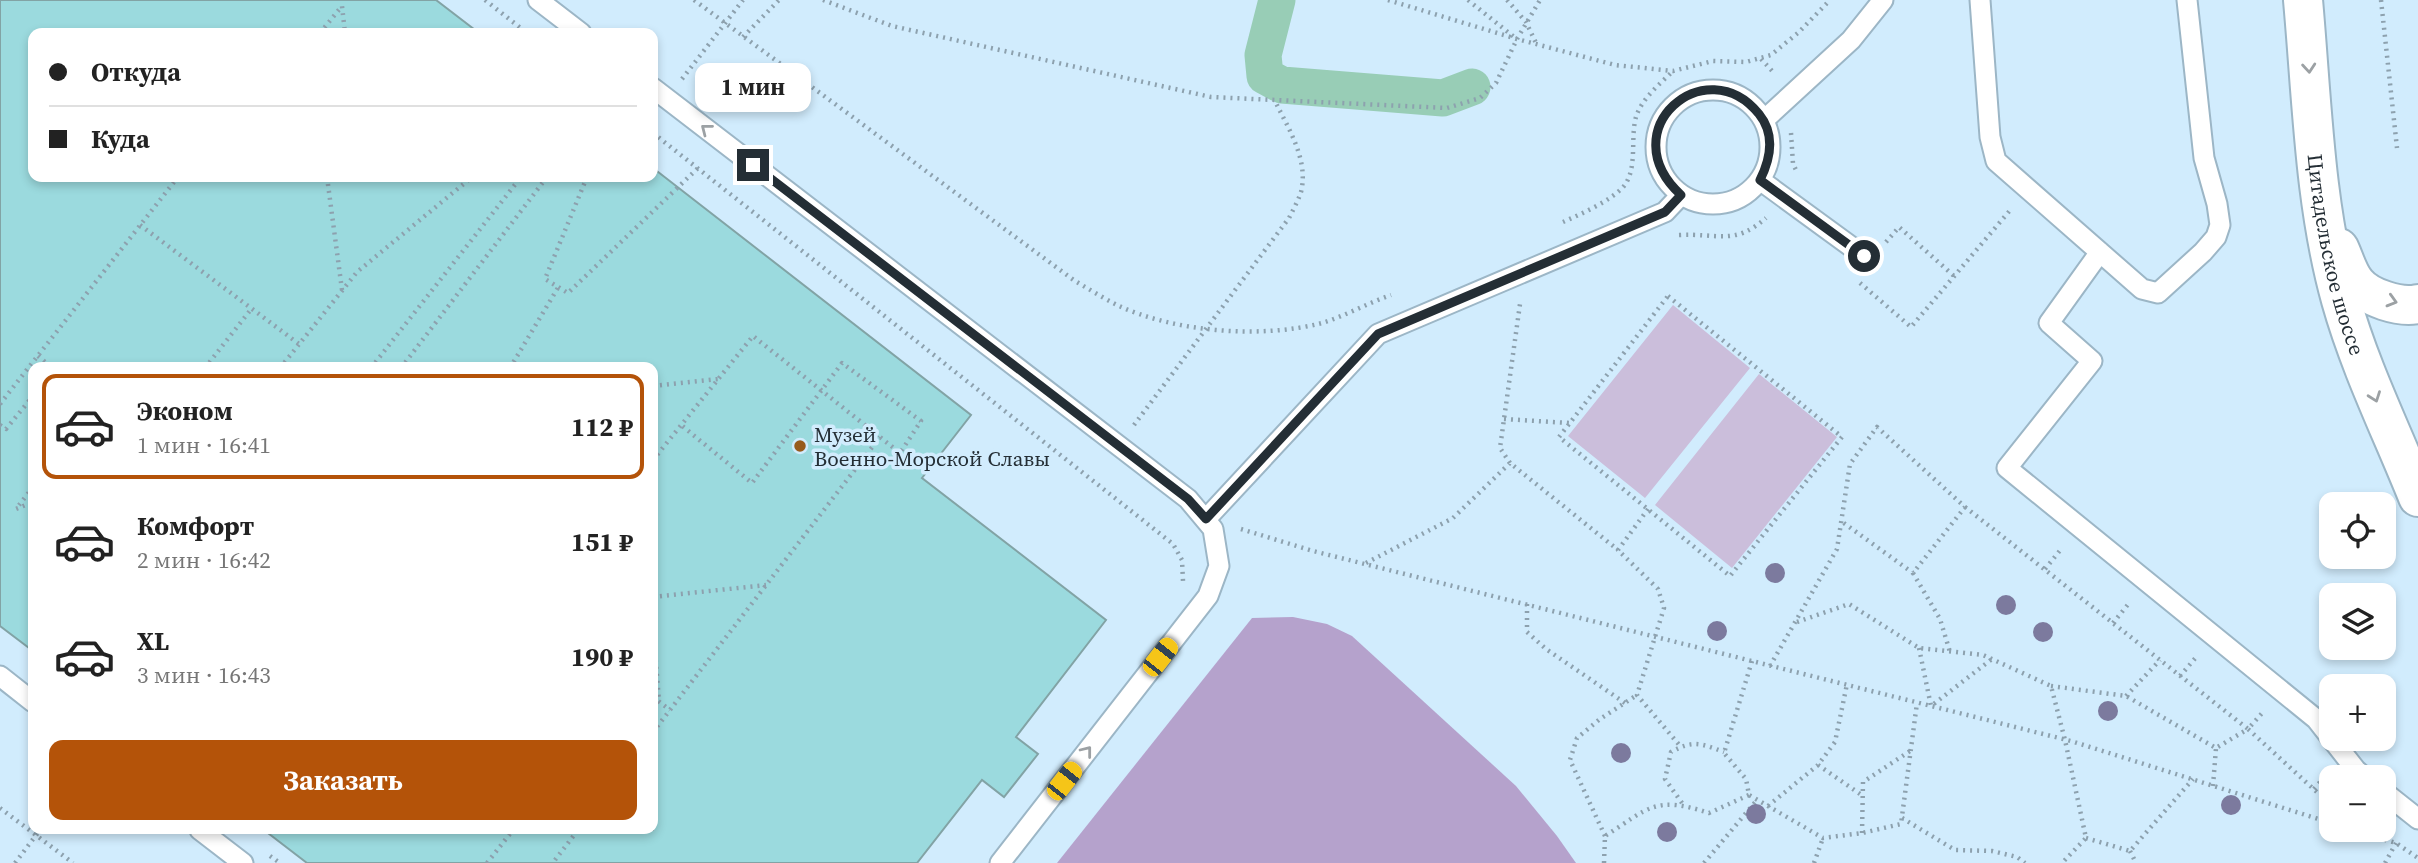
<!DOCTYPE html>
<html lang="ru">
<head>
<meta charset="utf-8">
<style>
  body { margin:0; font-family:"Source Serif 4",serif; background:#f2f2f2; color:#222; height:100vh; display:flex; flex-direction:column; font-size:26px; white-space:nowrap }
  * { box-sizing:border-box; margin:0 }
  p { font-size:23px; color:#767676 }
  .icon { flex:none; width:38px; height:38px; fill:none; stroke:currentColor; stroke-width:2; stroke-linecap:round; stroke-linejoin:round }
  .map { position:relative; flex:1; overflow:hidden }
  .side { position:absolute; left:28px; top:362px; width:630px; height:472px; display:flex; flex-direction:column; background:#fff; border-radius:14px; box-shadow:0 4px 10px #0003 }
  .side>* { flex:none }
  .guide { position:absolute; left:28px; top:28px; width:630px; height:154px; border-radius:14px; box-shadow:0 4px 10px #0003; display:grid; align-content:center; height:154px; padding:0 21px; background:#fff }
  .fabs { position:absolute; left:2319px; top:492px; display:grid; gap:14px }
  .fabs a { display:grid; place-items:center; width:77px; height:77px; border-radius:14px; background:#fff; box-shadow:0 4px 10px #0003; font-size:35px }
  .end { position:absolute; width:32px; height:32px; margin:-16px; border:9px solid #242e35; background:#fff; box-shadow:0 0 0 4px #fff }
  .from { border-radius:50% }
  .bubble { position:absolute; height:49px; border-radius:14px; background:#fff; box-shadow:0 4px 10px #0003; font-size:23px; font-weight:700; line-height:49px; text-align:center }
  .car { position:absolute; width:21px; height:42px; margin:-21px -10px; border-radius:9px; box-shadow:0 0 5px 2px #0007; background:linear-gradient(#f5c518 24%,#345 0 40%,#f5c518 0 76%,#345 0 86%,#f5c518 0) }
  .guide b { display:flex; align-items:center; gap:24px; height:66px; font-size:26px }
  .guide b+b { border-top:2px solid #e0e0e0 }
  .guide i { width:18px; height:18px; background:#222 }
  ul { padding:12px 0 0; list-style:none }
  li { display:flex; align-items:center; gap:21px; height:105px; margin:0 14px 10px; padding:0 7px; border:4px solid transparent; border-radius:14px }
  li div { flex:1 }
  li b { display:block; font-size:26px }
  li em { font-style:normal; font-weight:700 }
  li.on { border-color:#b45309 }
  li>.icon { width:63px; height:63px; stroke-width:1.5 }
  .cta { display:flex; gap:14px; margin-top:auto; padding:14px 21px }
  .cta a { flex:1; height:80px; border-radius:14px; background:#b45309; color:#fff; font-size:28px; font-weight:700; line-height:80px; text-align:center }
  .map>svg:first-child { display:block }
  .green { fill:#cbbedb }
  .forest { fill:#b5a2cc }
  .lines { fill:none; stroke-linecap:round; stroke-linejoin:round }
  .canal { stroke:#98cdb6; stroke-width:37 }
  .building { fill:#9bdade; stroke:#82a3a5; stroke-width:2 }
  .service-casing { stroke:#9cb6c6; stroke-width:23 }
  .minor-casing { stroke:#9cb6c6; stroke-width:42 }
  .path { stroke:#8da1ae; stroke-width:4.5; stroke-dasharray:2 5; stroke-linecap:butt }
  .service { stroke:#fff; stroke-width:19 }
  .minor { stroke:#fff; stroke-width:38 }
  .tree { fill:#7c7a9e }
  .oneway { stroke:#9ca1a4 }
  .route { stroke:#242e35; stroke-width:9 }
  .poi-dot { fill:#975b1c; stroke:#d1ecfd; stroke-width:2.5 }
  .labels { text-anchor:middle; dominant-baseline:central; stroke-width:7; stroke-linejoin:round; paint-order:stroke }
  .street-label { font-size:21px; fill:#242e35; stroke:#d1ecfd }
  .poi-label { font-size:21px; fill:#242e35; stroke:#d1ecfd; text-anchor:start }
</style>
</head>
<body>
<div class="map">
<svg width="2418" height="863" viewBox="0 0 2418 863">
  <rect width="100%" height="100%" fill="#d1ecfd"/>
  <!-- green -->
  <path class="green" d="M1673,305L1750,368L1645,498L1568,436Z
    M1759,374L1837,437L1732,568L1655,505Z"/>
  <!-- forest -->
  <path class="forest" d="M1293,617L1327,624L1352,636L1516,786L1557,836L1576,863H1057L1252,618Z"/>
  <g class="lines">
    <!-- canal -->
    <path class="canal" d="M1277,0L1263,55L1265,76L1282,85L1443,98L1472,87"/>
  </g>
  <!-- building -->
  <path class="building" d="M0,0H436L479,33H33V177H653V168L971,415L922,478L1106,620L1016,737L1038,754L1004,797L982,780L917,863H307L264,830H653V368H33V651L0,626Z"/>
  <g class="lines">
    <defs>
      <path id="service" d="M538,0L581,33
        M1980,0L1990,137L1996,161L2142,289L2158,293L2203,252L2216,237L2220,225L2217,204L2204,158L2187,0
        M653,88L1188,499L1213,529L1219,566L1208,596L1000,863
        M1656 147a57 57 0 1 1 114 0a57 57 0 1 1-114 0Z
        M1764,120L1851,40L1883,0
        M1760,180L1864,256
        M2100,252L2049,323L2092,361L2007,468L2316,719L2356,770L2364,777
        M1206,519L1378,334L1665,212L1681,195
        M0,676L33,702
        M2384,792L2418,819
        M200,830L243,863"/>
      <g id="minor">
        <path id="s1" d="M2303,0C2312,99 2314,203 2341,300C2360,368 2392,432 2418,497"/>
        <path d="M2339,248C2344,258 2348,274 2356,283C2368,298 2400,308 2418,304"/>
      </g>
    </defs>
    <!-- service casing -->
    <use href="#service" class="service-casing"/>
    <!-- minor casing -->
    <use href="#minor" class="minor-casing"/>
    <!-- path -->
    <path class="path" d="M485,0L527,33
      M694,0L1075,281C1089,289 1103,298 1117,305C1174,332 1261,339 1322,323C1345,316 1368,303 1391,295
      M823,0L892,26L1211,97L1447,108L1480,98L1496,83L1517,39L1540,0
      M1388,0L1517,39L1615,65L1673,71L1713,61L1746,62L1771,55L1799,32L1830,0
      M1468,0L1514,37
      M1507,0L1526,22L1536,43
      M2381,0L2397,148
      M291,33L294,30L299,33
      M320,33L342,6L345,33
      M743,37L779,0
      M1761,59L1775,74
      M682,79L743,0
      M653,133L1173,544L1182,560L1183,581
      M1791,133L1793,164L1797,172
      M327,177L342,290
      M587,177L545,279L568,293L698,168
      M1563,222C1581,214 1611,201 1624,186C1638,168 1630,138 1636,117C1642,98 1660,84 1673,71
      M140,225L299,344
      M1679,235C1718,233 1734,246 1766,218
      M1886,242L1899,227L1954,276
      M1860,283L1911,327L2012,208
      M1668,296L1842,437L1730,576L1559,437Z
      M38,356L52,368
      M205,368L252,308
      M280,368L357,272L472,177
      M371,368L521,177
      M401,368L547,177
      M510,368L559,286
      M653,386L718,379
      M0,404L178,177
      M1504,419L1569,423
      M0,425L6,429L33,396
      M1134,425L1289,218C1293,210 1298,201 1301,192C1309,160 1288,128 1275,101
      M653,460L753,336C802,375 851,414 900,453L921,421L842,363L752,483L681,425
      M1510,463L1500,448L1520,304
      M33,487L16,509L33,502
      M1965,507L2248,729L2264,711
      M1648,509L1618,550L1658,589L1664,608L1637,695L1681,747
      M1241,529L1313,551L2071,741L2331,823
      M1366,563L1453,518L1510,463L1618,550
      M2045,569L2062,548
      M1913,573L1940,619L1950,652
      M653,597L766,585
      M1527,604V632L1546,649L1625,703
      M1797,622L1849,604L1919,648L1983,655L2051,686L2065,740L2086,838L2062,863
      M2113,623L2130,602
      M653,625L659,701
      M1919,648L1931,706L1992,659
      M1752,661L1724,753L1746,779L1749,795L1823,838L1862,833L1901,824L1917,703
      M1770,666L1837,549L1850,464L1877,427L1965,507L1913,573L1841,521
      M2180,676L2198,655
      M2051,686L2126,696L2216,748L2248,729L2331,805
      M2126,696L2160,660
      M653,697L670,710
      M653,732L880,437
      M1818,765L1863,796
      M2213,786L2216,748
      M2314,789L2327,774
      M1682,803L1665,779L1671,752C1693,740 1700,743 1724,752
      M1768,806L1818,765L1835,742L1847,684
      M0,808L73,863
      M1902,818L1955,850L1992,851L2017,857L2025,863
      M2351,830L2396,843L2418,858
      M1862,833L1863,782L1910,751
      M1605,836L1570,760L1577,738L1600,719L1637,695
      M2086,838L2130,851L2193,779
      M2130,851L2136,863
      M270,856L280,863
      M555,860L578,830
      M15,863L40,830
      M487,863L513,830
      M1604,863L1605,836C1649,808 1655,795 1709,813L1749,795
      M1704,863L1757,800
      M1814,863L1823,838
      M2385,863L2396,843"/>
    <!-- service -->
    <use href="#service" class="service"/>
    <!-- minor -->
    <use href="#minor" class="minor"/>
  </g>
  <!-- trees -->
  <g class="tree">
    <circle cx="1775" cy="573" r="10"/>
    <circle cx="2006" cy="605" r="10"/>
    <circle cx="1717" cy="631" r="10"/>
    <circle cx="2043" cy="632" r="10"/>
    <circle cx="2108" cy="711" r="10"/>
    <circle cx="1621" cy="753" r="10"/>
    <circle cx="2231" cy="805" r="10"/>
    <circle cx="1756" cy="814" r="10"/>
    <circle cx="1667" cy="832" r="10"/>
  </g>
  <!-- one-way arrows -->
  <defs><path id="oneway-chevron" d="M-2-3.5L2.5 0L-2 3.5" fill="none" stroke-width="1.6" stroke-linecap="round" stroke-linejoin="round" transform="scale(1.75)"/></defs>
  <g class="oneway">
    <use href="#oneway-chevron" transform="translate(2309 68) rotate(85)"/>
    <use href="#oneway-chevron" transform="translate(706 129) rotate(-142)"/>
    <use href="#oneway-chevron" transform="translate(2392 301) rotate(16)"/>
    <use href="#oneway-chevron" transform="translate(2375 397) rotate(70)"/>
    <use href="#oneway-chevron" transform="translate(1087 751) rotate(-52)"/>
  </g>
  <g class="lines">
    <!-- route -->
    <path class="route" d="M753,165L1188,499L1206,519L1378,334L1665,212L1681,195C1610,130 1706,48 1759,114C1775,134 1771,158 1760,180L1864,256"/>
  </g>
  <!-- markers -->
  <circle class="poi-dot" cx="800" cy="446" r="7"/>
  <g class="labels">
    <!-- street labels -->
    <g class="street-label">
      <text stroke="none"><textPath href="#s1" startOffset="257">Цитадельское шоссе</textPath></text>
    </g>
    <!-- poi labels -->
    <g class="poi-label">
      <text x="814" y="434">Музей<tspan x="814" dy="24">Военно-Морской Славы</tspan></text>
    </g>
  </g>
</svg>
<div class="fabs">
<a><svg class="icon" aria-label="locate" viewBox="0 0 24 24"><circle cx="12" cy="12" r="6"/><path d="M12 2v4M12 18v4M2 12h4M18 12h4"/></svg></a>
<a><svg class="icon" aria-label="layers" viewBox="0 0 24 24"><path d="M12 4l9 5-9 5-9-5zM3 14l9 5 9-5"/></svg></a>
<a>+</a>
<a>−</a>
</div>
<i class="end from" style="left:1864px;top:256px"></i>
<i class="end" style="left:753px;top:165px"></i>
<div class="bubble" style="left:695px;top:63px;width:116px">1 мин</div>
<i class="car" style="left:1160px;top:657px;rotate:38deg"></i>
<i class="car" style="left:1064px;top:781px;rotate:38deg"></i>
<div class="guide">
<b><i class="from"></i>Откуда</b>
<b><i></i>Куда</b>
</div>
<section class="side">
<ul>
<li class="on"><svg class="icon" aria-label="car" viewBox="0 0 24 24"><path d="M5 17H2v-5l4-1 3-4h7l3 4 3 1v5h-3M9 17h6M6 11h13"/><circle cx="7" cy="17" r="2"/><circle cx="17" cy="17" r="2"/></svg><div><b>Эконом</b><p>1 мин · 16:41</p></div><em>112 ₽</em></li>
<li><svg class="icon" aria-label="car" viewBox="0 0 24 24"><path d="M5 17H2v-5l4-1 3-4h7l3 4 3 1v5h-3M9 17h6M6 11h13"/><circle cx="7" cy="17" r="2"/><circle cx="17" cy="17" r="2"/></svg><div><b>Комфорт</b><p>2 мин · 16:42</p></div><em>151 ₽</em></li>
<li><svg class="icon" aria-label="car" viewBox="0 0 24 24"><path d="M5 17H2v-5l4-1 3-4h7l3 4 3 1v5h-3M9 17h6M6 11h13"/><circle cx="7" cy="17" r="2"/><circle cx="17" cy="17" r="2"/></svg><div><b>XL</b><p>3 мин · 16:43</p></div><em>190 ₽</em></li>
</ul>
<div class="cta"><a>Заказать</a></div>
</section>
</div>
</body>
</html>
